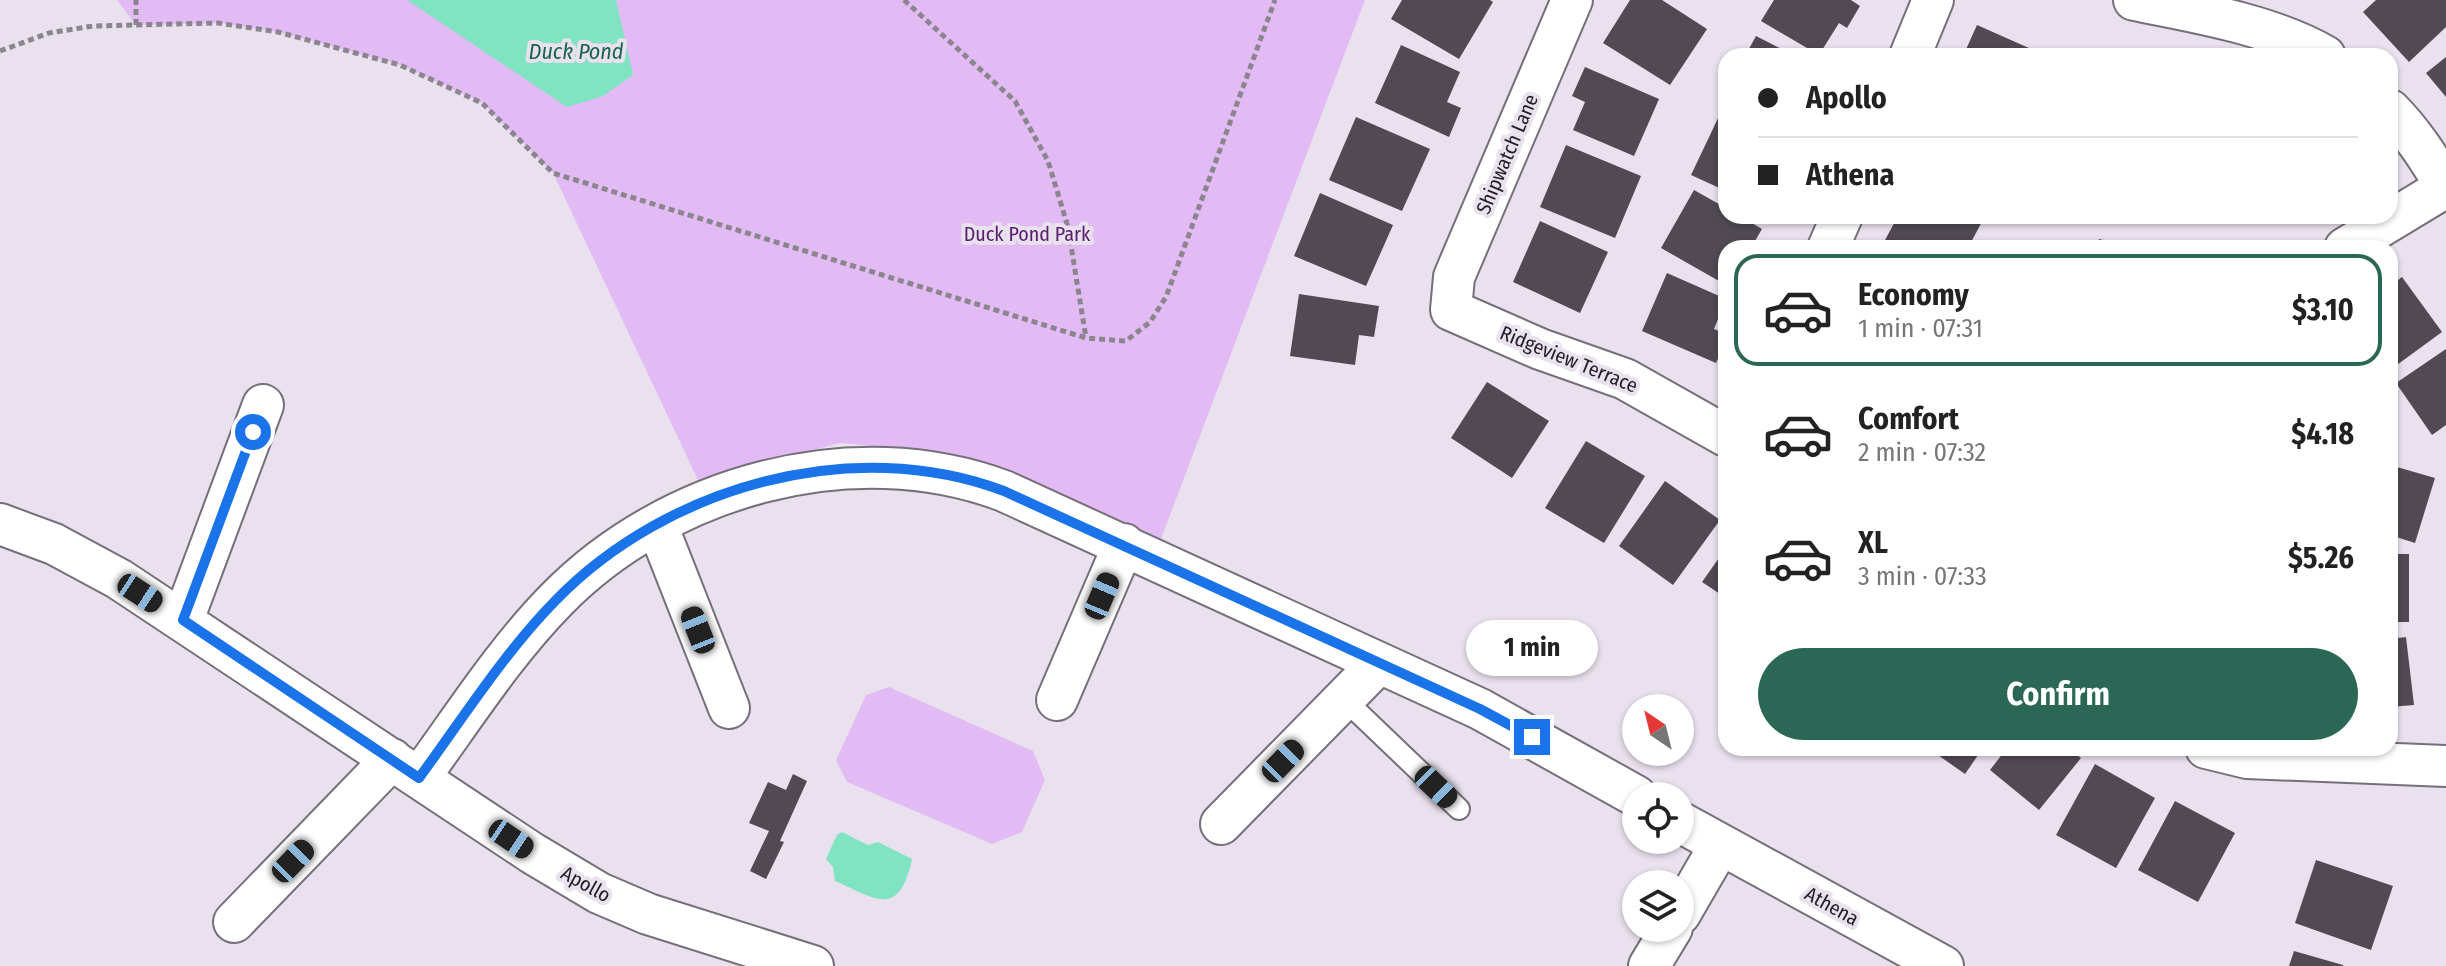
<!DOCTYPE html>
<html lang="en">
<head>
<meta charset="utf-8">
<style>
  body { margin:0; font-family:"Fira Sans Condensed",sans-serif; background:#f6f6f6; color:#222; height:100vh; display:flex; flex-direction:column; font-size:30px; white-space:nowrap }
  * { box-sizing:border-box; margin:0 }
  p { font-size:26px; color:#767676 }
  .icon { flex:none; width:44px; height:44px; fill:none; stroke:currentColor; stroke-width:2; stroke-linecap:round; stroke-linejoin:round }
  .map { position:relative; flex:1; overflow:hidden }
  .details { position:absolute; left:1718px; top:240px; width:680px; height:516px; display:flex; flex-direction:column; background:#fff; border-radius:24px; box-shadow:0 2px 6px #0004 }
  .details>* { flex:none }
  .banner { position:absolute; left:1718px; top:48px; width:680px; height:176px; border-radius:24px; box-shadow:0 2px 6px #0004; display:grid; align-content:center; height:176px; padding:0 40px; background:#fff }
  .needle { width:52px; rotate:325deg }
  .buttons { position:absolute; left:1622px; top:694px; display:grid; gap:16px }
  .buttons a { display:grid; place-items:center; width:72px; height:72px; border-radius:50%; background:#fff; box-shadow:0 2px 6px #0004; font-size:40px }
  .end { position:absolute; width:36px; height:36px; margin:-18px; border:10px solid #1a73e8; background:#fff; box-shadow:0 0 0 4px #fff }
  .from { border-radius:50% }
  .bubble { position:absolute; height:56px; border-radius:28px; background:#fff; box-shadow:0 2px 6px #0004; font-size:26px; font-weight:700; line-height:56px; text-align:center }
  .car { position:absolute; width:24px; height:48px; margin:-24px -12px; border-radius:10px; box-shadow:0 0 6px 2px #0007; background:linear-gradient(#222 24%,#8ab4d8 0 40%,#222 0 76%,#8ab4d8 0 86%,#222 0) }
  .banner b { display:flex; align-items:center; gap:28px; height:76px; font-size:30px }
  .banner b+b { border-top:2px solid #e0e0e0 }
  .banner i { width:20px; height:20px; background:#222 }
  ul { padding:14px 0 0; list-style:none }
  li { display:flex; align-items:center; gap:24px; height:112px; margin:0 16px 12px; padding:0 24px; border:4px solid transparent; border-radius:24px }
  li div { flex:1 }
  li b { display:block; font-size:30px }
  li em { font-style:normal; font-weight:700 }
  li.on { border-color:#2a6855 }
  li>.icon { width:72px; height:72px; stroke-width:1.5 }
  .primary-button { display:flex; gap:16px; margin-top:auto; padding:16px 40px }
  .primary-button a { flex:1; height:92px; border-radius:48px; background:#2a6855; color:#fff; font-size:32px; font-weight:700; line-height:92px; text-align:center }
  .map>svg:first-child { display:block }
  .green { fill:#e2bbf4 }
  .water { fill:#80e4c2 }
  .building { fill:#514a54 }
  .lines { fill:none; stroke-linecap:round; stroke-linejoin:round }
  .service-casing { stroke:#766f7a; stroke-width:24 }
  .minor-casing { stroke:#766f7a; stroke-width:44 }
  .path { stroke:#8b858e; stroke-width:5; stroke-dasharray:6 4; stroke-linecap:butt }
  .service { stroke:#fff; stroke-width:20 }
  .minor { stroke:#fff; stroke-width:40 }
  .route { stroke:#1a73e8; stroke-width:10 }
  .labels { text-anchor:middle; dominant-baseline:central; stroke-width:8; stroke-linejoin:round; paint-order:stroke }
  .street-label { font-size:20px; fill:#211e22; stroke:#e9e1ed }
  .park-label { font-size:20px; fill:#571f6e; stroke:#e9e1ed }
  .water-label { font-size:22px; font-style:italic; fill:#176550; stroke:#e9e1ed }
</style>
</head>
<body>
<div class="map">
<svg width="2446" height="966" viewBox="0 0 2446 966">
  <rect width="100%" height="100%" fill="#e9e1ed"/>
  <!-- green -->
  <path class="green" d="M117,0H1365L1159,544L1018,474L950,453L840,443L698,480L553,173L482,103L400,65L278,32L218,23L136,25Z
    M889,687L1033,751L1045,780L1022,832L992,844L847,782L836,760L866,695Z"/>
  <!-- water -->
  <path class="water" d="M407,0H616L633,75L603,96L567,107Z
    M842,832L868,845L878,842L912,859C899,919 876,899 835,881L833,867L826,859L837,835Z"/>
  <!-- building -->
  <path class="building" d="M1402,0H1490L1493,2L1459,59L1391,19Z
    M1630,0H1662L1707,29L1670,85L1603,43Z
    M1774,0H1851L1860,6L1847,28L1839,23L1819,55L1761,21Z
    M2376,0H2446V27L2409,62L2363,12Z
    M1977,25L2047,56H1963Z
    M1756,36L1795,56H1745Z
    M1401,45L1460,72L1447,102L1461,108L1449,137L1375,103Z
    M2446,57V97L2426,73Z
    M1585,67L1659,99L1634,156L1573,130L1585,102L1572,96Z
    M1720,114L1726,117V191L1691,175Z
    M1356,117L1430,149L1402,211L1329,180Z
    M1566,145L1641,176L1615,238L1540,207Z
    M1694,190L1726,208V216H1740L1762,229L1751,248H1726V285L1661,248Z
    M1320,193L1393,225L1366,286L1294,256Z
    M1898,216H1985L1968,248H1902L1885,240Z
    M1540,221L1608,252L1580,313L1513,282Z
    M2099,239L2131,247V248H2097Z
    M1667,273L1726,299L1714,329L1726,334V341L1716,363L1642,331Z
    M2402,277L2442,332L2390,370V286Z
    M1299,294L1379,306L1374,337L1359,335L1355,365L1290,356Z
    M2446,349V425L2432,435L2396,383Z
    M1487,382L1549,421L1512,478L1451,438Z
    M1586,441L1645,476L1604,543L1545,508Z
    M2390,465L2435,478L2415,543L2390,535Z
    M1665,481L1720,520L1673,585L1619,546Z
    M1726,548V598L1702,582Z
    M2390,554H2409V622H2390Z
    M2406,637L2414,705L2390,707V639Z
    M1928,748H1983L1965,774Z
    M2007,748H2068L2081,758L2039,810L1990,770Z
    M2095,764L2155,798L2116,868L2056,835Z
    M793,774L807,781L780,841L784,842L766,879L750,871L769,831L749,823L768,782L786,790Z
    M2175,801L2235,833L2198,902L2138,870Z
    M2316,860L2393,886L2371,950L2295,923Z
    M2294,951L2343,965V966H2289Z"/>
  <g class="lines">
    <defs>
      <path id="service" d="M1344,699L1459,809"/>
      <path id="minor" d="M1572,0L1454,277L1451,310L1540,349L1625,379L1726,436
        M2134,0C2195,12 2272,25 2325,56
        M1910,56L1933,0
        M1828,248L1842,216
        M2345,248L2446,187C2430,160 2413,133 2390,110
        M0,524L54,544L119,579L532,853L599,893L648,914L813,966
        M657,525L729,708
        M183,620L263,405
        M1057,700L1124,544
        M2206,748L2247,758L2446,766
        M419,778C463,718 504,653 556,600C667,486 853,434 1004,491L1480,709L1636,796
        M1680,822L1943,966
        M1221,824L1379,663
        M1680,914L1720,845
        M234,922L392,759
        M1649,966L1672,928"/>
    </defs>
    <!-- service casing -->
    <use href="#service" class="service-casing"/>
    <!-- minor casing -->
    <use href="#minor" class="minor-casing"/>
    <!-- path -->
    <path class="path" d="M904,0L1015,101L1048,161L1068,227L1086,338
      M136,25V0
      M0,51L49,33L93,26L218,23L278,32L400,65L482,103L553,173L1086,338L1126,341L1150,322L1166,297L1275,0"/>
    <!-- service -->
    <use href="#service" class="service"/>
    <!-- minor -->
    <use href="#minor" class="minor"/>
  </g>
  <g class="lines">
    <!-- route -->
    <path class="route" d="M253,432L183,620L419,778C463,718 504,653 556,600C667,486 853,434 1004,491L1480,709L1532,737"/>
  </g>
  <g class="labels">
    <!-- street labels -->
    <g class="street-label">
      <text transform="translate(1507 154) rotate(-67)">Shipwatch Lane</text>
      <text transform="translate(1569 359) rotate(22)">Ridgeview Terrace</text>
      <text transform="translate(586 884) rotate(29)">Apollo</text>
      <text transform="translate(1832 906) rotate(29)">Athena</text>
    </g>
    <!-- park labels -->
    <g class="park-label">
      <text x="1027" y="234">Duck Pond Park</text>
    </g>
    <!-- water labels -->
    <g class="water-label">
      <text x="576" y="51">Duck Pond</text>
    </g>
  </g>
</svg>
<div class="buttons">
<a><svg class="needle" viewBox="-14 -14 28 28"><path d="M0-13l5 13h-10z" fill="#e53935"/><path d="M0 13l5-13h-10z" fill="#767676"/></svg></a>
<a><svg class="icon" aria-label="locate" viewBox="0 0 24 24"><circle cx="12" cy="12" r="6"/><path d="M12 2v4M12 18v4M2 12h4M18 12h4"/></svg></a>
<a><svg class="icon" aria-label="layers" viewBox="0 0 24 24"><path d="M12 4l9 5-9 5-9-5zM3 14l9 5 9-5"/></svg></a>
</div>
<i class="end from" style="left:253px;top:432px"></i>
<i class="end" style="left:1532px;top:737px"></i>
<div class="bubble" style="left:1466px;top:620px;width:132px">1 min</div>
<i class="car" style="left:140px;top:593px;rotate:123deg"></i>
<i class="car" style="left:1102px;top:596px;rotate:23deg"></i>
<i class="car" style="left:698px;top:630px;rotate:338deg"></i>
<i class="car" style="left:1283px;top:761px;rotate:44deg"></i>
<i class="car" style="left:1436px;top:787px;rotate:134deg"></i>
<i class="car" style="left:511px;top:839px;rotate:124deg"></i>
<i class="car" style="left:293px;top:861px;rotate:44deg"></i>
<div class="banner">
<b><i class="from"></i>Apollo</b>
<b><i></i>Athena</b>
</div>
<section class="details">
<ul>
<li class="on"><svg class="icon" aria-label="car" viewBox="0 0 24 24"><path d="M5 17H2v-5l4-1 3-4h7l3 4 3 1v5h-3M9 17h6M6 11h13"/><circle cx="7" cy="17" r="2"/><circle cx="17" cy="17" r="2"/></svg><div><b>Economy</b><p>1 min · 07:31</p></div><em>$3.10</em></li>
<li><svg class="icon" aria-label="car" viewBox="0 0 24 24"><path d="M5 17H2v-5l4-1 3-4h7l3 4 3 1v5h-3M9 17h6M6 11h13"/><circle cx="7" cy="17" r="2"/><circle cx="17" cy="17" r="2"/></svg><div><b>Comfort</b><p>2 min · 07:32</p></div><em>$4.18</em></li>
<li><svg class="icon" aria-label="car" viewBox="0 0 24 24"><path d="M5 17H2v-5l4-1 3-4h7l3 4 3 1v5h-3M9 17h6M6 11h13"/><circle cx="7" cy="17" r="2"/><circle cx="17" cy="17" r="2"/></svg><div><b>XL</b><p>3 min · 07:33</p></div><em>$5.26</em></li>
</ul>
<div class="primary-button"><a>Confirm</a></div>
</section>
</div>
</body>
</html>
